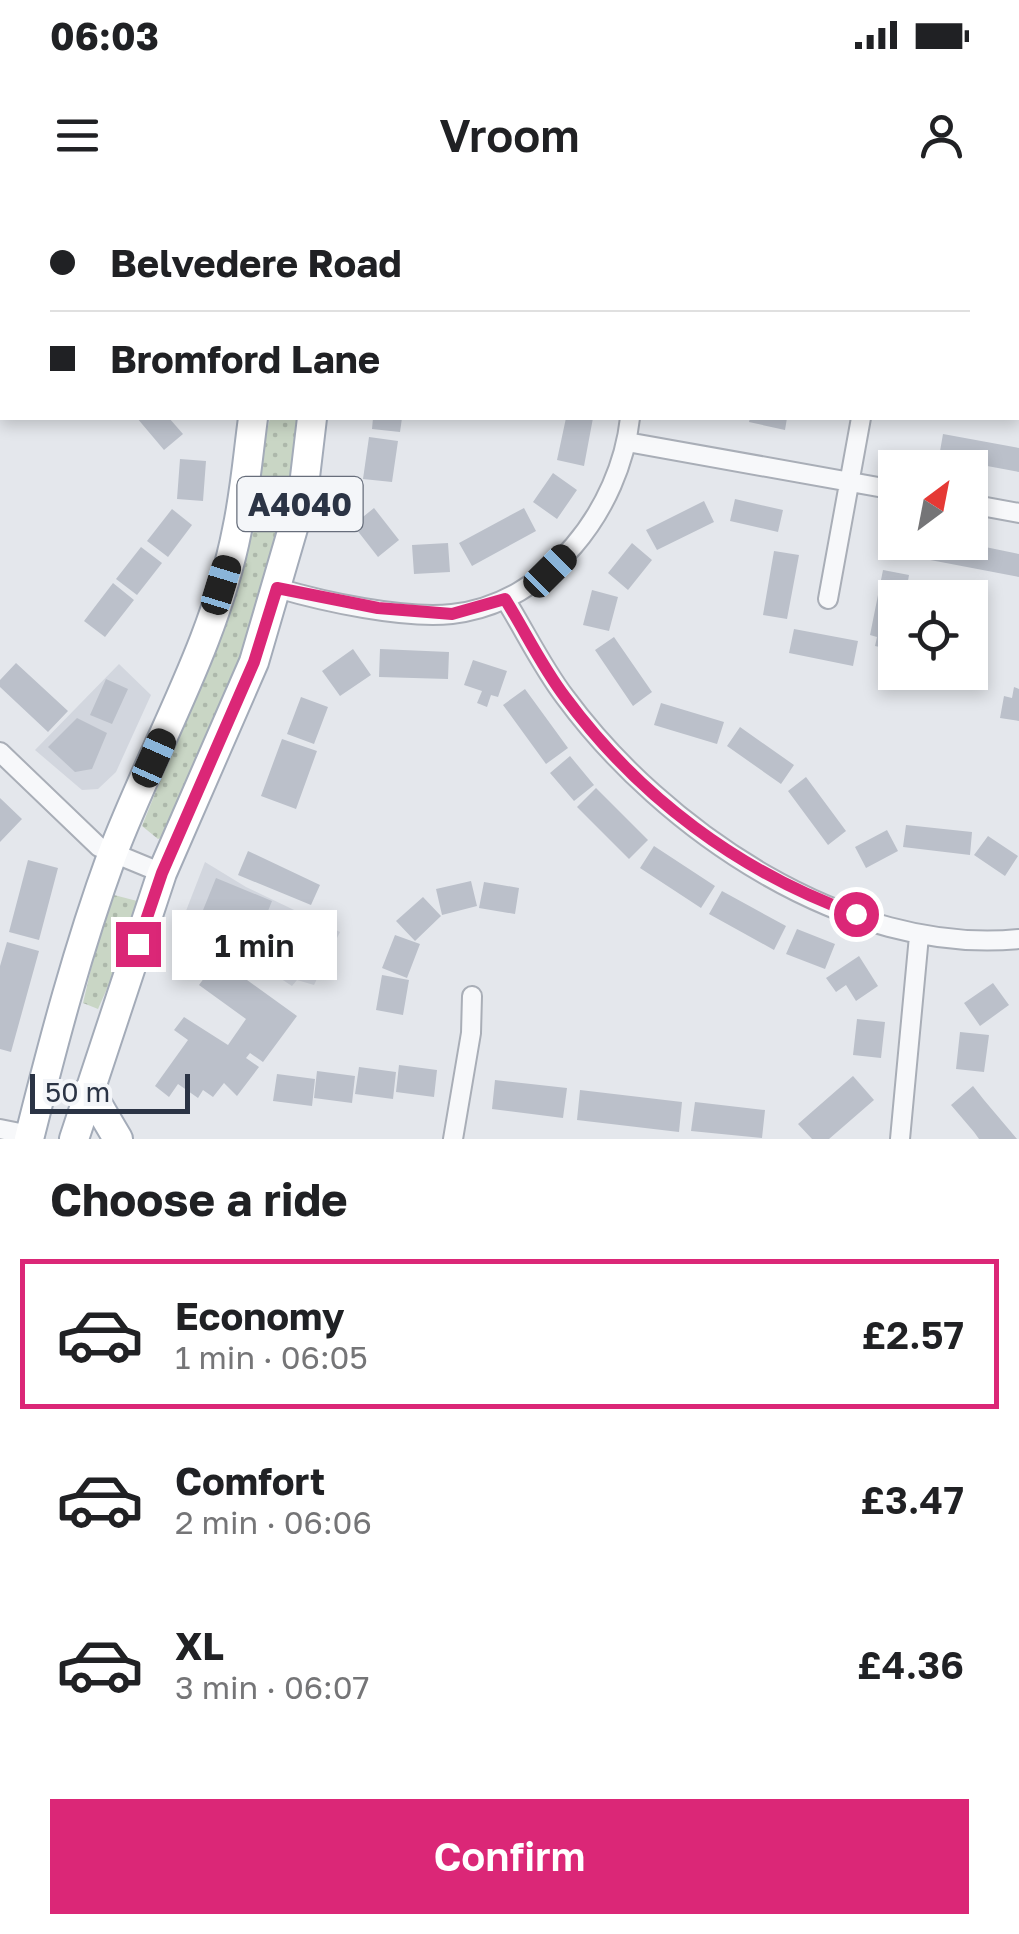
<!DOCTYPE html>
<html lang="en">
<head>
<meta charset="utf-8">
<style>
  body { margin:0; font-family:"Golos Text",sans-serif; background:#f6f6f6; color:#202124; height:100vh; display:flex; flex-direction:column; font-size:38px; white-space:nowrap }
  * { box-sizing:border-box; margin:0 }
  p { font-size:32px; color:#757577 }
  .icon { flex:none; width:55px; height:55px; fill:none; stroke:currentColor; stroke-width:2; stroke-linecap:round; stroke-linejoin:round }
  .map { position:relative; height:939px; overflow:hidden }
  .sheet { display:flex; flex-direction:column; background:#fff; flex:1 }
  .sheet>* { flex:none }
  .banner { position:absolute; left:0px; top:0px; width:1020px; height:220px; box-shadow:0 5px 15px #0003; display:grid; align-content:center; height:220px; padding:0 50px; background:#fff }
  .needle { width:65px; rotate:32deg }
  .fabs { position:absolute; left:878px; top:250px; display:grid; gap:20px }
  .fabs a { display:grid; place-items:center; width:110px; height:110px; border-radius:0px; background:#fff; box-shadow:0 5px 15px #0003; font-size:50px }
  .scale { position:absolute; left:30px; bottom:25px; width:160px; box-sizing:border-box; padding-left:10px; border:5px solid #2b3445; border-top:0; font-size:28px; line-height:35px; white-space:nowrap; color:#2b3445; -webkit-text-stroke:8px #f4f6f9; paint-order:stroke }
  .end { position:absolute; width:45px; height:45px; margin:-22px; border:12px solid #db2777; background:#fff; box-shadow:0 0 0 5px #fff }
  .from { border-radius:50% }
  .bubble { position:absolute; height:70px; border-radius:0px; background:#fff; box-shadow:0 5px 15px #0003; font-size:32px; font-weight:600; line-height:70px; text-align:center }
  .car { position:absolute; width:30px; height:60px; margin:-30px -15px; border-radius:12px; box-shadow:0 0 8px 2px #0007; background:linear-gradient(#222 24%,#8ab4d8 0 40%,#222 0 76%,#8ab4d8 0 86%,#222 0) }
  .banner b { display:flex; align-items:center; gap:35px; height:95px; font-size:38px }
  .banner b+b { border-top:2px solid #e0e0e0 }
  .banner i { width:25px; height:25px; background:#202124 }
  ul { padding:0; list-style:none }
  li { display:flex; align-items:center; gap:30px; height:150px; margin:0 20px 15px; padding:0 30px; border:5px solid transparent; border-radius:0px }
  li div { flex:1 }
  li b { display:block; font-size:38px }
  li em { font-style:normal; font-weight:600 }
  li.current { border-color:#db2777 }
  li>.icon { width:90px; height:90px; stroke-width:1.5 }
  h2 { padding:0 50px; font-size:45px; line-height:120px }
  .action { display:flex; gap:20px; margin-top:auto; padding:20px 50px }
  .action a { flex:1; height:115px; border-radius:0px; background:#db2777; color:#fff; font-size:40px; font-weight:600; line-height:115px; text-align:center }
  .status { display:flex; justify-content:space-between; align-items:center; height:70px; padding:0 50px; background:#fff; direction:ltr }
  .status svg { height:28px; fill:currentColor }
  header { display:flex; justify-content:space-between; align-items:center; height:130px; padding:0 50px; background:#fff; font-size:45px; font-weight:600 }
  .map>svg:first-child { display:block }
  .built { fill:#d2d6de }
  .grass { fill:url(#grass-dots) }
  .building { fill:#bbc0ca }
  .lines { fill:none; stroke-linecap:round; stroke-linejoin:round }
  .street-casing { stroke:#a9aeb7; stroke-width:22 }
  .primary-casing { stroke:#a3abb8; stroke-width:32 }
  .street { stroke:#f7f8fa; stroke-width:18 }
  .primary { stroke:#fff; stroke-width:28 }
  .route { stroke:#db2777; stroke-width:12 }
  .labels { text-anchor:middle; dominant-baseline:central; stroke-width:8; stroke-linejoin:round; paint-order:stroke }
  .shield { fill:#f4f6f9; stroke:#676e7b; stroke-width:2.5 }
  .shield-label { font-size:32px; font-weight:bold; fill:#2b3445 }
</style>
</head>
<body>
<div class="status"><b>06:03</b><svg viewBox="0 0 49 12"><path d="M0 12V9h3v3zM5 12V6h3v6zM10 12V3h3v9zM15 12V0h3v12zM26 1h20v11H26zM47 4h2v5h-2z"/></svg></div>
<header><svg class="icon" aria-label="menu" viewBox="0 0 24 24"><path d="M4 6h16M4 12h16M4 18h16"/></svg>Vroom<svg class="icon" aria-label="person" viewBox="0 0 24 24"><circle cx="12" cy="8" r="4"/><path d="M4 21q1-7 8-7t8 7"/></svg></header>
<div class="map">
<svg width="1019" height="939" viewBox="0 0 1019 939">
  <defs>
    <pattern id="grass-dots" width="8" height="8" patternUnits="userSpaceOnUse" patternTransform="scale(2.5)"><rect width="8" height="8" fill="#c9d6c5"/><path d="M2 2h.1M6 6h.1" fill="none" stroke="#adb8ab" stroke-width="1.8" stroke-linecap="round"/></pattern>
  </defs>
  <rect width="100%" height="100%" fill="#e4e7ec"/>
  <!-- built -->
  <path class="built" d="M119,464L151,495L116,572L98,589L82,590L35,550Z
    M205,662L246,687L340,732L314,785L297,780L292,786L184,716Z"/>
  <!-- grass -->
  <path class="grass" d="M270,218H300L293,287L253,440L167,635L158,639L142,626L223,424Z
    M114,695L141,702L140,714L98,809L83,803L103,718Z"/>
  <!-- building -->
  <path class="building" d="M137,218H169L183,234L164,250Z
    M373,218H402L400,232L372,229Z
    M566,218H593L584,266L557,260Z
    M750,218H787L785,230L749,222Z
    M943,234L1019,248V272L939,257Z
    M369,237L398,241L392,282L363,279Z
    M180,259L206,261L203,301L177,299Z
    M553,273L577,290L557,319L533,302Z
    M735,299L783,310L778,332L730,321Z
    M704,301L714,322L657,350L646,330Z
    M374,308L399,340L378,357L353,325Z
    M524,308L536,331L472,366L459,343Z
    M172,309L192,325L168,357L147,341Z
    M929,342H961L1019,354V377L925,359Z
    M448,343L450,372L414,374L412,345Z
    M632,343L652,360L628,390L608,373Z
    M141,347L162,363L137,395L116,379Z
    M774,351L799,355L787,419L763,415Z
    M883,370L909,375L905,398H895L894,450L875,446L877,437L870,435Z
    M113,383L134,400L105,437L84,421Z
    M592,390L618,397L609,431L583,425Z
    M794,429L858,441L853,466L789,453Z
    M614,437L652,492L633,506L595,450Z
    M353,449L371,475L340,496L322,471Z
    M380,449L449,452L448,479L379,477Z
    M473,460L507,471L498,497L491,495L487,507L477,503L482,491L464,485Z
    M16,463L68,511L48,532L0,487V480Z
    M106,479L128,489L112,524L90,515Z
    M1014,487L1019,489V521L1000,518L1004,496L1012,498Z
    M525,489L568,548L546,564L503,505Z
    M301,497L328,507L314,544L287,534Z
    M661,503L724,522L717,544L654,525Z
    M77,518L107,533L92,569L75,572L48,547Z
    M740,527L794,565L781,584L727,546Z
    M282,539L317,551L296,609L261,596Z
    M570,556L594,585L574,601L550,573Z
    M806,577L846,631L828,645L788,591Z
    M596,588L648,640L629,659L577,607Z
    M0,598L22,619L0,642Z
    M906,625L972,632L970,655L903,647Z
    M887,630L898,651L866,668L855,647Z
    M988,636L1018,656L1005,676L974,655Z
    M654,646L715,686L701,708L640,668Z
    M248,651L320,685L311,705L238,675Z
    M28,660L58,668L39,740L9,732Z
    M216,678L272,701L264,721L250,716L245,727L229,721L224,731L199,720Z
    M471,681L477,706L442,715L436,689Z
    M484,682L519,688L515,714L479,708Z
    M722,691L786,726L774,750L709,714Z
    M423,697L441,716L415,741L396,721Z
    M797,729L835,744L825,769L786,754Z
    M395,735L420,744L407,778L382,768Z
    M7,742L39,751L11,852L0,849V766Z
    M859,756L878,786L856,801L846,785L836,792L826,778Z
    M218,759L297,816L263,862L250,853L246,858L259,867L237,896L224,883L213,897L203,890L198,898L178,884L169,897L155,886L188,840L174,830L184,817L228,845L246,819L199,785Z
    M382,775L409,780L403,815L376,810Z
    M993,783L1009,805L980,826L964,803Z
    M857,819L885,822L881,858L853,855Z
    M960,832L989,835L984,872L956,869Z
    M399,865L437,870L434,897L396,892Z
    M359,867L396,872L393,899L355,894Z
    M317,871L355,876L352,903L314,898Z
    M277,874L315,879L312,906L273,901Z
    M853,876L874,900L829,939H812L798,924Z
    M495,880L567,888L563,918L492,909Z
    M973,886L984,900L1017,939H979L974,932L951,905Z
    M580,890L682,902L679,932L577,920Z
    M695,902L765,910L762,938L691,931Z"/>
  <g class="lines">
    <defs>
      <path id="street" d="M485,0L491,2
        M627,242L895,290
        M970,304L1019,313
        M277,388C325,402 403,419 452,414C549,403 620,309 630,218
        M505,399C525,431 542,467 565,497C663,630 847,756 1019,739
        M828,399L861,218
        M0,552L99,647L162,673
        M0,929L30,935
        M453,939L471,833L472,796
        M900,939L919,736"/>
      <path id="primary" d="M276,2L277,0
        M334,2V0
        M89,890L118,939
        M29,939C53,843 78,748 112,655C153,547 215,444 237,330C245,293 248,255 253,218
        M74,939L162,673L254,462L303,294L312,218"/>
    </defs>
    <!-- street casing -->
    <use href="#street" class="street-casing"/>
    <!-- primary casing -->
    <use href="#primary" class="primary-casing"/>
    <!-- street -->
    <use href="#street" class="street"/>
    <!-- primary -->
    <use href="#primary" class="primary"/>
  </g>
  <g class="lines">
    <!-- route -->
    <path class="route" d="M138,744L162,673L254,462L277,388L378,408L452,414L505,399C525,431 542,467 565,497C639,597 739,672 856,714"/>
  </g>
  <g class="labels">
    <!-- shield labels -->
    <rect class="shield" x="237.5" y="277" width="125" height="54" rx="8"/>
    <g class="shield-label">
      <text x="300" y="304">A4040</text>
    </g>
  </g>
</svg>
<div class="fabs">
<a><svg class="needle" viewBox="-14 -14 28 28"><path d="M0-13l5 13h-10z" fill="#e53935"/><path d="M0 13l5-13h-10z" fill="#757577"/></svg></a>
<a><svg class="icon" aria-label="locate" viewBox="0 0 24 24"><circle cx="12" cy="12" r="6"/><path d="M12 2v4M12 18v4M2 12h4M18 12h4"/></svg></a>
</div>
<div class="scale">50 m</div>
<i class="end from" style="left:856px;top:714px"></i>
<i class="end" style="left:138px;top:744px"></i>
<div class="bubble" style="left:172px;top:710px;width:165px">1 min</div>
<i class="car" style="left:550px;top:371px;rotate:45deg"></i>
<i class="car" style="left:221px;top:385px;rotate:17deg"></i>
<i class="car" style="left:154px;top:558px;rotate:24deg"></i>
<div class="banner">
<b><i class="from"></i>Belvedere Road</b>
<b><i></i>Bromford Lane</b>
</div>
</div>
<section class="sheet">
<h2>Choose a ride</h2>
<ul>
<li class="current"><svg class="icon" aria-label="car" viewBox="0 0 24 24"><path d="M5 17H2v-5l4-1 3-4h7l3 4 3 1v5h-3M9 17h6M6 11h13"/><circle cx="7" cy="17" r="2"/><circle cx="17" cy="17" r="2"/></svg><div><b>Economy</b><p>1 min · 06:05</p></div><em>£2.57</em></li>
<li><svg class="icon" aria-label="car" viewBox="0 0 24 24"><path d="M5 17H2v-5l4-1 3-4h7l3 4 3 1v5h-3M9 17h6M6 11h13"/><circle cx="7" cy="17" r="2"/><circle cx="17" cy="17" r="2"/></svg><div><b>Comfort</b><p>2 min · 06:06</p></div><em>£3.47</em></li>
<li><svg class="icon" aria-label="car" viewBox="0 0 24 24"><path d="M5 17H2v-5l4-1 3-4h7l3 4 3 1v5h-3M9 17h6M6 11h13"/><circle cx="7" cy="17" r="2"/><circle cx="17" cy="17" r="2"/></svg><div><b>XL</b><p>3 min · 06:07</p></div><em>£4.36</em></li>
</ul>
<div class="action"><a>Confirm</a></div>
</section>
</body>
</html>
